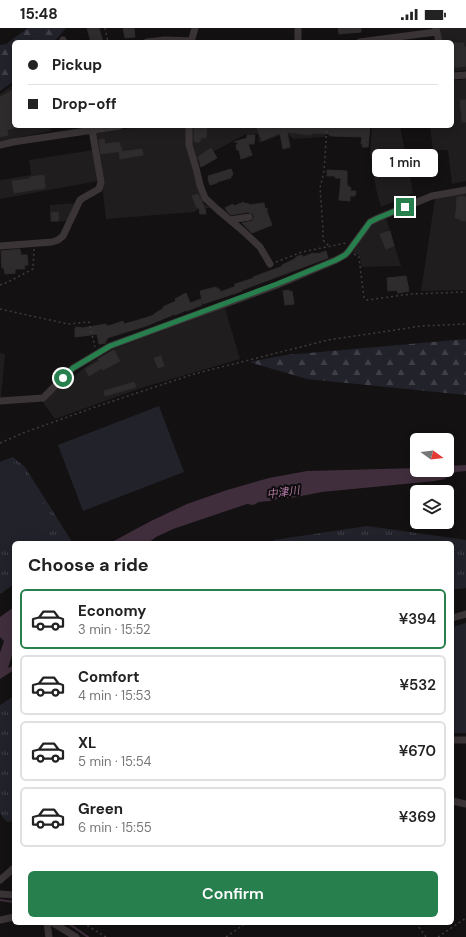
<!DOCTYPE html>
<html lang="en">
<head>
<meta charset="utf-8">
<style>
  body { margin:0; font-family:"DM Sans","Noto Sans JP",sans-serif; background:#f2f2f2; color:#222; height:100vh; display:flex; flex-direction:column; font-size:15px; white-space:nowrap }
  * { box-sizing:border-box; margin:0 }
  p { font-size:13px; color:#767676 }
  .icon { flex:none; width:22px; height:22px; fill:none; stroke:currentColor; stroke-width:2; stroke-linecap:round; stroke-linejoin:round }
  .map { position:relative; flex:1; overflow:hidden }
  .panel { position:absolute; left:12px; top:513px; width:442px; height:384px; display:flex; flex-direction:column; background:#fff; border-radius:6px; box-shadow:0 2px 10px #0003 }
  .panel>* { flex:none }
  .banner { position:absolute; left:12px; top:12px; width:442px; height:88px; border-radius:6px; box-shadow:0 2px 10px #0003; display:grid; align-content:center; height:88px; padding:0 16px; background:#fff }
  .needle { width:26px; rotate:105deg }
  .fabs { position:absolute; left:410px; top:405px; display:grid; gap:8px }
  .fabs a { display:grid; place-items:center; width:44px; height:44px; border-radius:6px; background:#fff; box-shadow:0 2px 10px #0003; font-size:20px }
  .end { position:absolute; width:18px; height:18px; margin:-9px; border:5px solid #267f4c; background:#fff; box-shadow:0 0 0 2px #fff }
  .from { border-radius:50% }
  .bubble { position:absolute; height:28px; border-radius:6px; background:#fff; box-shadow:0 2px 10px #0003; font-size:13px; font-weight:600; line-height:28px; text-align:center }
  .banner b { display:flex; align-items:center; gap:14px; height:38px; font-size:15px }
  .banner b+b { border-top:1px solid #e0e0e0 }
  .banner i { width:10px; height:10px; background:#222 }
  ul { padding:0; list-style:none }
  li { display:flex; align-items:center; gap:12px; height:60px; margin:0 8px 6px; padding:0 8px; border:2px solid #e0e0e0; border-radius:6px }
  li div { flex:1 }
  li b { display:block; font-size:15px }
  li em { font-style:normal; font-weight:600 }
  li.active { border-color:#267f4c }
  li>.icon { width:36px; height:36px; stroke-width:1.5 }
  h2 { padding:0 16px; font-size:18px; line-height:48px }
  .button { display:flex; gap:8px; margin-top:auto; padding:8px 16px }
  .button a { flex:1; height:46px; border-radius:6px; background:#267f4c; color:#fff; font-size:16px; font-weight:600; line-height:46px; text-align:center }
  .status { display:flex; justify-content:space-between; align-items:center; height:28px; padding:0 20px; background:#fff; direction:ltr }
  .status svg { height:11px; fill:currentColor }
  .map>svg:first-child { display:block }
  .built { fill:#201d1e }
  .forest { fill:url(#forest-firs) }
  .park { fill:url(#park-tufts) }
  .pitch { fill:#22222b }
  .water { fill:#402e3c }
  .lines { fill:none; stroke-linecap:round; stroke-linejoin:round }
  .stream { stroke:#402e3c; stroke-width:2 }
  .building { fill:#2f2c2d; stroke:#2f2b2c }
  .path { stroke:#413a3e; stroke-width:1.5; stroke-dasharray:2 3; stroke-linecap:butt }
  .minor { stroke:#3a3437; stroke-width:7 }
  .route { stroke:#267f4c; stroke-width:5 }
  .labels { text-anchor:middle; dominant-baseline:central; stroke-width:4; stroke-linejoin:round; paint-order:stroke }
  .water-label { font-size:11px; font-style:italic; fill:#af79a3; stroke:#0e0c0d }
</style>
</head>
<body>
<div class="status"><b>15:48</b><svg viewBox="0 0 49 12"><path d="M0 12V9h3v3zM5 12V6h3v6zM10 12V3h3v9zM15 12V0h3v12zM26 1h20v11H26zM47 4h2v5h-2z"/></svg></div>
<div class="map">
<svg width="466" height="909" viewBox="0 0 466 909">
  <defs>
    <pattern id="forest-firs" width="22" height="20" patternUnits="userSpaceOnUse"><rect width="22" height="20" fill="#22222b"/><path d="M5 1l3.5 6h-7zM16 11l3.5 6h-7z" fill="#403f47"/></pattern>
    <pattern id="park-tufts" width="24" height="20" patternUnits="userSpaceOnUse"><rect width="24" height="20" fill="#22222b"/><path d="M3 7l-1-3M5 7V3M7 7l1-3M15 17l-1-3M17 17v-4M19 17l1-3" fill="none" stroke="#403f47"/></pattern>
  </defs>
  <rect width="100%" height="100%" fill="#131112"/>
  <!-- built -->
  <path class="built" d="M439,0H466V42L452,44V14H442Z
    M466,51V153L452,156L448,122H433L430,98H452V53Z
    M14,56V98H50L51,103L0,113V66Z
    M143,98L144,100L161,98H186L195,143L204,176L211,180L198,181L194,184L106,191L102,155L95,105Z
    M191,98H326L325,109L293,111L287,105L259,115L258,106H246L196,133L191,116Z
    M372,98H400L413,165L381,179L376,161L370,126Z
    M93,122L98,153L0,171V152L31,147L29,132Z
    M466,165V262L421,263L435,171Z
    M77,175L68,193L50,194V177Z
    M386,190L401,238L361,239L360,228L353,224L366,204L377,193Z
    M225,280L240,331L141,360L55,391L42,373L92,334L111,322Z
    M0,325L5,326L1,369H0Z"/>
  <!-- forest -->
  <path class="forest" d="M28,0H66L54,14H14V53L0,63V17L6,16Z
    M466,311V367L307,351L249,334L286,327Z"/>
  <!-- park -->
  <path class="park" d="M13,429L25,439L72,514L71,515H14V556L0,566V434Z
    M367,498L466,512V560L459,561H452V515H278L274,514V512Z
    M14,668V792C7,797 4,791 0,785V677Z"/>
  <!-- pitch -->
  <path class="pitch" d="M159,378L184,444L83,483L58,417Z
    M9,434L19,437L56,495C50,502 43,512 34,514C28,516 20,515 14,515V520H8L0,519V439Z
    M466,595V705H452V599Z"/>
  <!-- water -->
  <path class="water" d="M466,437V443L456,444L448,447L445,451L435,453L322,464L291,470H281L270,473L259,474L253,477L247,476L173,501L156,509L148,515H110L151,493L187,476L227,462L269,450L307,443L417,440V442H447V438Z
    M14,579V621L8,640L14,637V642L0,651V625L4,613L0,609V589Z"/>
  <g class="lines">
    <!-- stream -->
    <path class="stream" d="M0,872L14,874
      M68,895L88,909"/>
  </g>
  <!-- building -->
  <path class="building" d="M87,0H99L103,14H91Z
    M123,0H134L135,9L125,10Z
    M338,0H361V4L339,6Z
    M452,15H464V19H466V38L452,40Z
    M14,61V100L7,102L8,107L0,109V69Z
    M460,72H466V94H462Z
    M194,98H207L206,110H201L200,114H195L194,113Z
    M256,98H342V99L352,100L353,98H370L368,119H362L363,116H361L362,109L331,108L329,107V106L312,105L311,107L287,104L290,119L283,121L280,105L262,113Z
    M247,107H255L254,116H248L252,127L241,131L239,122H237L236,117L238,116L237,114H234L247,110Z
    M104,111L105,116L119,114L122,123L101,126L99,112Z
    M211,120L217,130L201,139L198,129Z
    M142,121L143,127L120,131L119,124Z
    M231,141L233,146H232L233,147L231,148V150L217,154V155L210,157L208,151H209L208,148Z
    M327,142L347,143V158H349V159L351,160L350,163H356L355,168H350V173L339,172L341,150H335V148H327Z
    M44,147L45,160L14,165L12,153L30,151V149Z
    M198,166L205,181L206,186H200L199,180H197L192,168Z
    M461,168L466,169V193L460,192V191L455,190L457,178L456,177L457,169Z
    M244,174L245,176L248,175L249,177L264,175L265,181L267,180V184L272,197L252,205L242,195L252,193L254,189L253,186L248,184L231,187L227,183L225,180L233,176L234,178Z
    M58,184L59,191H58V193H52L51,185Z
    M390,203L394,218L386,221L380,206Z
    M20,221L21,227H27L28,237H24L25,241H15V245L5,246L4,240H2L1,223Z
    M326,223L328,230L242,262V263L203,276L200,263L216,259V260H218V262L220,261V264L234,259L235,258V256L254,250L253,249L283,238L282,237L295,231V230H296V229L302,227L303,229L313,225L314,226L318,225V226Z
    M406,248L409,263L398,265L397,262L388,263L387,250Z
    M289,262V264L292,263L294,276L285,277L283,263Z
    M186,265L190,275L201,271L202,277L187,283V282L175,287V286L146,298L107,310V312L105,313L106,315L99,316L97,306L75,309V300H76V299L83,300L106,296V298L112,297L123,293L124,296L142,291L154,287V286L164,280L163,279L176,273L175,271Z
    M114,322L120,333L103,342L102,340L89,348L85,341L99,333L98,331Z
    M161,328L164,338L158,340L154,330Z
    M134,354L136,359L105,368L104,363Z"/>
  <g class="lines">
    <!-- path -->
    <path class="path" d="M105,0L108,14
      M327,98L324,143L320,160L323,201V212L329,218
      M354,226L359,229V230L364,270L367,272L411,266L466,264
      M276,234L302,224L346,215
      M0,257L8,254L33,241L34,221
      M0,281L68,296L89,294L95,319
      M0,415L23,405L98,378L194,346L328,312L421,298L466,296
      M83,895L106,909
      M416,895L426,909
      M226,909L246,895
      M438,909L466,890"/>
    <!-- minor -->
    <path class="minor" d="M436,0L439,14
      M63,12L64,14
      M147,14L165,12L192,13
      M191,14L195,0
      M298,14V0
      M360,14L436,4
      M452,48L466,47
      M189,98V117L196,140L200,157L205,170L218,182L243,203L260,219L270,236
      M0,117L13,114L120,98
      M230,192L249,189
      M0,218L52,214L58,212L63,208L80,172L83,170L99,161L101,154L92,102H90L89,98
      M0,373L43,370L73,340L110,318L277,257L336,232L345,227L348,224L370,194L378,190L432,168L466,162
      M452,590L466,586
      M452,712H466
      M452,773L466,776
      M0,852L14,840
      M0,866L14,867
      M0,892L14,889
      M47,895L49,909
      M53,895L76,909"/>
  </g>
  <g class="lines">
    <!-- route -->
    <path class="route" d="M63,350L73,340L110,318L277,256L336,232L345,227L348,224L370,194L378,190L405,179"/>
  </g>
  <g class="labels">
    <!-- water labels -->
    <g class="water-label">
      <text transform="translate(283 464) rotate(-8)">中津川</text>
    </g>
  </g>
</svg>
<div class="fabs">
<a><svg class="needle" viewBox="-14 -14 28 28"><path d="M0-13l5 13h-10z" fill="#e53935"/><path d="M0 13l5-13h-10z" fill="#767676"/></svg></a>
<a><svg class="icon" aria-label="layers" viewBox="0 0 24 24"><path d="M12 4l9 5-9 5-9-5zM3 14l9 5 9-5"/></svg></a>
</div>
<i class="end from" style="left:63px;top:350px"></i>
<i class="end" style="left:405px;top:179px"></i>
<div class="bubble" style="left:372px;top:121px;width:66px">1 min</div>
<div class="banner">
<b><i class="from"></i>Pickup</b>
<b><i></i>Drop-off</b>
</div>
<section class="panel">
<h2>Choose a ride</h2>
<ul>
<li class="active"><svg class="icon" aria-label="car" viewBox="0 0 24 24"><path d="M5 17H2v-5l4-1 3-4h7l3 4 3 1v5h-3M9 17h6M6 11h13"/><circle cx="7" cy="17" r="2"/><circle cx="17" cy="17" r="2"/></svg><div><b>Economy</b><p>3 min · 15:52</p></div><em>¥394</em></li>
<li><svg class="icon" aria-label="car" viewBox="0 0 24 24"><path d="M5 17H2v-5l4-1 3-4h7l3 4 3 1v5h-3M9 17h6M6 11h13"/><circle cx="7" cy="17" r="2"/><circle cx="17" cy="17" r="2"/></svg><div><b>Comfort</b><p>4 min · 15:53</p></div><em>¥532</em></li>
<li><svg class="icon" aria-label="car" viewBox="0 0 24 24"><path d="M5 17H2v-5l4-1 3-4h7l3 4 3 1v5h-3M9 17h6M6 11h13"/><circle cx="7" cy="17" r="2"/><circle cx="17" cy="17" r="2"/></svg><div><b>XL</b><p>5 min · 15:54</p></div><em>¥670</em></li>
<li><svg class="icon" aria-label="car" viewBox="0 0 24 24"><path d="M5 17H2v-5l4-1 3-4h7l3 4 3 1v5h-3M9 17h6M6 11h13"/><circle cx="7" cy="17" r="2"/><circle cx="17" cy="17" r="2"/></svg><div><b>Green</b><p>6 min · 15:55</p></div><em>¥369</em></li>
</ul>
<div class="button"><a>Confirm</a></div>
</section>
</div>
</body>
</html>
